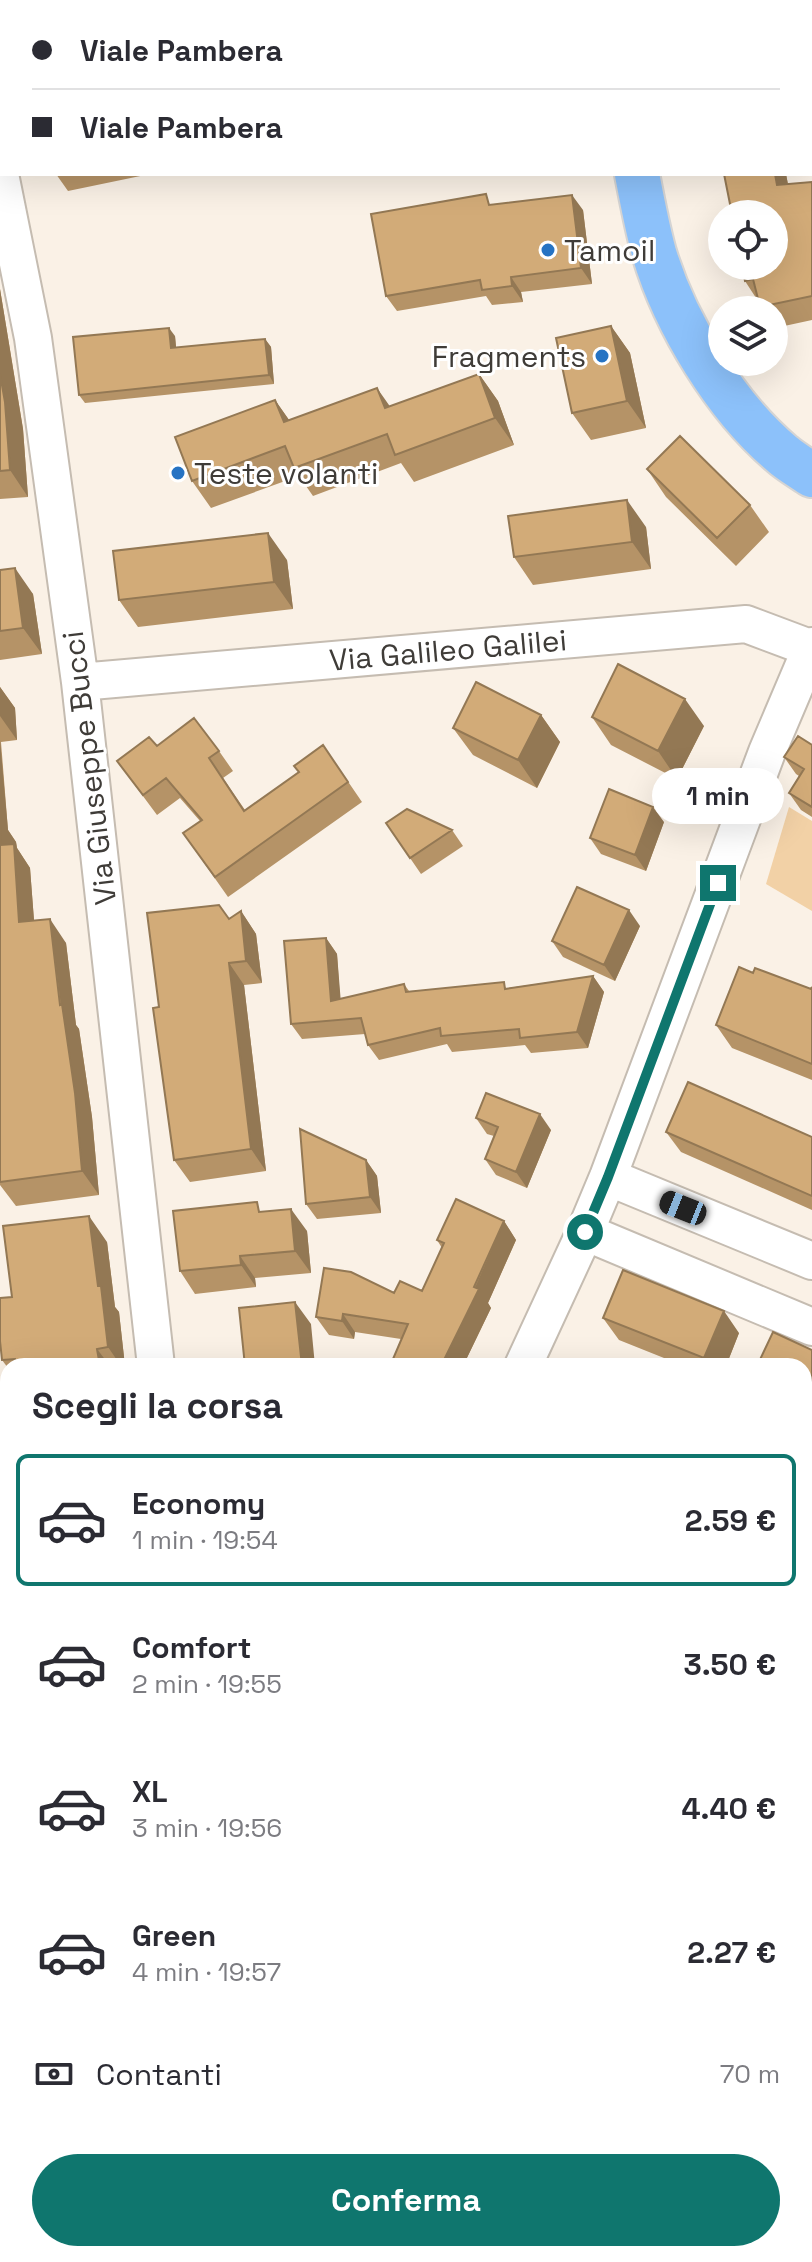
<!DOCTYPE html>
<html lang="it">
<head>
<meta charset="utf-8">
<style>
  body { margin:0; font-family:"Space Grotesk",sans-serif; background:#f7f7f7; color:#2b2b33; height:100vh; display:flex; flex-direction:column; font-size:30px; white-space:nowrap }
  * { box-sizing:border-box; margin:0 }
  p { font-size:26px; color:#7c7c81 }
  .icon { flex:none; width:44px; height:44px; fill:none; stroke:currentColor; stroke-width:2; stroke-linecap:round; stroke-linejoin:round }
  .map { position:relative; flex:1; overflow:hidden }
  .sheet { position:absolute; left:0px; top:1358px; width:812px; height:904px; display:flex; flex-direction:column; background:#fff; border-radius:24px 24px 0 0; box-shadow:0 8px 32px #0002 }
  .sheet>* { flex:none }
  .banner { position:absolute; left:0px; top:0px; width:812px; height:176px; box-shadow:0 8px 32px #0002; display:grid; align-content:center; height:176px; padding:0 32px; background:#fff }
  .fabs { position:absolute; left:708px; top:200px; display:grid; gap:16px }
  .fabs a { display:grid; place-items:center; width:80px; height:80px; border-radius:50%; background:#fff; box-shadow:0 8px 32px #0002; font-size:40px }
  .end { position:absolute; width:36px; height:36px; margin:-18px; border:10px solid #0f766e; background:#fff; box-shadow:0 0 0 4px #fff }
  .from { border-radius:50% }
  .bubble { position:absolute; height:56px; border-radius:28px; background:#fff; box-shadow:0 8px 32px #0002; font-size:26px; font-weight:700; line-height:56px; text-align:center }
  .car { position:absolute; width:24px; height:48px; margin:-24px -12px; border-radius:10px; box-shadow:0 0 6px 2px #0007; background:linear-gradient(#222 24%,#8ab4d8 0 40%,#222 0 76%,#8ab4d8 0 86%,#222 0) }
  .banner b { display:flex; align-items:center; gap:28px; height:76px; font-size:30px }
  .banner b+b { border-top:2px solid #e1e1e2 }
  .banner i { width:20px; height:20px; background:#2b2b33 }
  ul { padding:0; list-style:none }
  li { display:flex; align-items:center; gap:24px; height:132px; margin:0 16px 12px; padding:0 16px; border:4px solid transparent; border-radius:12px }
  li div { flex:1 }
  li b { display:block; font-size:30px }
  li em { font-style:normal; font-weight:700 }
  li.current { border-color:#0f766e }
  li>.icon { width:72px; height:72px; stroke-width:1.5 }
  h2 { padding:0 32px; font-size:36px; line-height:96px }
  .pay { display:flex; align-items:center; gap:20px; height:88px; padding:0 32px; font-size:30px }
  .pay p { margin-inline-start:auto }
  .cta { display:flex; gap:16px; margin-top:auto; padding:16px 32px }
  .cta a { flex:1; height:92px; border-radius:48px; background:#0f766e; color:#fff; font-size:32px; font-weight:700; line-height:92px; text-align:center }
  .map>svg:first-child { display:block }
  .green { fill:#f2d1a6 }
  .lines { fill:none; stroke-linecap:round; stroke-linejoin:round }
  .street-casing { stroke:#c5bcb1; stroke-width:40 }
  .primary-casing { stroke:#d5d4d3; stroke-width:48 }
  .street { stroke:#fff; stroke-width:36 }
  .primary { stroke:#8cc1fa; stroke-width:44 }
  .rail { stroke:#858079; stroke-width:6; stroke-dasharray:4 8; stroke-linecap:butt }
  .wall { fill:#b59367 }
  .shaded-wall { fill:#937854 }
  .building { fill:#d2ab78; stroke:#937854; stroke-width:2 }
  .route { stroke:#0f766e; stroke-width:10 }
  .poi-dot { fill:#2673c3; stroke:#fff; stroke-width:3 }
  .labels { text-anchor:middle; dominant-baseline:central; stroke-width:6; stroke-linejoin:round; paint-order:stroke }
  .poi-label { font-size:30px; fill:#3f3c38; stroke:#fff; text-anchor:start }
  .street-label { font-size:30px; fill:#3f3c38; stroke:#fff }
</style>
</head>
<body>
<div class="map">
<svg width="812" height="2262" viewBox="0 0 812 2262">
  <rect width="100%" height="100%" fill="#faf1e6"/>
  <!-- green -->
  <path class="green" d="M789,807L812,821V911L766,884Z"/>
  <g class="lines">
    <defs>
      <path id="street" d="M0,174L33,338L80,682L156,1366
        M80,682L746,624L810,648
        M608,1177L812,1261
        M585,1232L812,1327
        M523,1366L585,1232L608,1177L767,752L812,646
        M804,1833L812,1831
        M0,1881L8,1924
        M0,2010L8,1999
        M804,2140L812,2139
        M390,2254L392,2262
        M741,2254L743,2262"/>
      <path id="primary" d="M604,0V2
        M637,174C642,200 647,227 654,253C675,323 725,406 782,454C791,462 802,468 812,475"/>
    </defs>
    <!-- street casing -->
    <use href="#street" class="street-casing"/>
    <!-- primary casing -->
    <use href="#primary" class="primary-casing"/>
    <!-- street -->
    <use href="#street" class="street"/>
    <!-- primary -->
    <use href="#primary" class="primary"/>
    <!-- rail -->
    <path class="rail" d="M0,1609L8,1650
      M0,1736L8,1777
      M99,2254L101,2262
      M126,2254L128,2262"/>
  </g>
  <!-- wall -->
  <path class="wall" d="M263,0H380L369,2H263Z
    M812,0V126L810,127V2Z
    M56,174H150L68,191Z
    M786,174L788,184L812,182V320L775,328L774,310H762L758,301L745,281Z
    M494,204L583,210L592,284L521,292L523,302L492,305L486,296L397,311L386,296Z
    M0,289L23,429L28,497L0,499Z
    M611,326L630,353L646,428L591,440L572,413Z
    M175,336L176,348L265,339L271,347L274,384L85,403L79,395Z
    M479,374L498,401L514,445L414,482L401,463L313,496L299,476L211,508L192,481L275,400L289,420L390,406Z
    M647,469L750,505L769,532L736,566L666,497Z
    M646,527L651,569L533,585L514,557Z
    M287,560L293,609L138,627L119,600Z
    M0,570L33,594L42,654L0,660Z
    M0,687L15,708L17,740L1,742L8,830L16,842L17,848L30,868L34,921L66,943L76,1025L79,1029L92,1117L99,1195L16,1206L0,1185Z
    M541,715L560,742L537,788L473,755L453,728Z
    M592,717L704,726L677,779L611,745Z
    M323,745L362,802L228,897L183,833L200,821L180,798L157,815L117,761L157,746L219,751L233,771L223,778L245,810L299,772Z
    M812,745V817L801,810L789,793L799,776L796,774L784,757Z
    M664,822L646,871L601,854L590,838Z
    M386,823L452,830L463,846L421,874Z
    M241,911L256,934L262,983L244,985L266,1171L190,1182L174,1160L229,919Z
    M640,926L615,981L563,957L552,941Z
    M326,938L337,954L340,999L404,984L409,991L508,988L593,976L604,992L588,1048L531,1053L525,1045L452,1052L447,1044L379,1060L368,1045L365,1034L302,1039L291,1024Z
    M753,973L811,989L812,987V1080L732,1048L716,1025Z
    M476,1118L551,1130L527,1188L496,1175L485,1159L494,1136L487,1134Z
    M666,1132L812,1137V1210L681,1152Z
    M366,1160L377,1176L381,1213L317,1219L306,1204Z
    M264,1211L307,1231L311,1273L255,1278L256,1287L195,1294L180,1271Z
    M504,1221L516,1240L488,1303L491,1308L463,1366H390L401,1339L355,1332L354,1339L329,1335L316,1317L394,1293L422,1291L442,1248L437,1240Z
    M107,1242L115,1307L119,1312L125,1366H8V1368L2,1360L12,1297Z
    M603,1318L739,1333L726,1366H684L619,1340Z
    M812,1350V1418L804,1414V1366Z
    M804,1465L810,1535L804,1532Z
    M812,1693V1759L804,1761V1694Z
    M804,1873L812,1885V1945L807,1946L812,1973V2078L804,2079Z
    M812,2141V2234L804,2235V2143Z"/>
  <!-- shaded-wall -->
  <path class="shaded-wall" d="M208,0H219L220,2H208Z
    M775,174H786L792,207L777,185Z
    M572,195L583,210L592,284L581,268Z
    M511,277L521,292L523,302L512,286Z
    M0,289L23,429L28,497L10,470L0,374Z
    M611,326L630,353L646,428L627,401Z
    M169,328L175,336L177,357L171,348Z
    M265,339L271,347L274,384L269,375Z
    M479,374L498,401L514,445L495,418Z
    M377,388L396,415L385,408Z
    M275,400L294,427L284,422Z
    M627,500L646,527L651,569L632,542Z
    M268,533L287,560L293,609L274,582Z
    M15,568L33,594L42,654L23,628Z
    M0,687L15,708L17,740L0,716Z
    M685,699L704,726L677,779L658,751Z
    M541,715L560,742L537,788L518,760Z
    M0,740L8,830L16,842L17,848L30,868L36,946L19,922L1,845L0,830Z
    M653,807L664,822L646,871L635,855Z
    M629,910L640,926L615,981L604,965Z
    M241,911L256,934L262,983L246,961Z
    M50,919L66,943L76,1025L79,1029L92,1117L99,1195L82,1171Z
    M326,938L337,954L342,1016L331,1001Z
    M229,963L244,985L266,1171L251,1149Z
    M593,976L604,992L588,1048L577,1032Z
    M540,1114L551,1130L527,1188L516,1172Z
    M366,1160L377,1176L381,1213L370,1197Z
    M291,1209L307,1231L311,1273L295,1251Z
    M89,1216L107,1242L115,1307L119,1312L125,1366H121L108,1347L98,1286Z
    M504,1221L516,1240L488,1303L491,1308L463,1366H441Z
    M240,1256L255,1278L256,1287L241,1265Z
    M295,1302L311,1324L315,1366H302Z
    M724,1311L739,1333L726,1366H710L704,1358Z
    M343,1314L355,1332L354,1339L342,1321Z
    M97,1349L110,1366H100Z
    M812,1484V1532L810,1535L804,1526V1501Z
    M804,1873L812,1885V1926L804,1912Z
    M804,1942L807,1946L812,1973V2043L804,2002Z
    M339,2254H349L351,2262H341Z
    M512,2254H523L525,2262H514Z
    M704,2254H711L716,2262H706Z"/>
  <!-- building -->
  <path class="building" d="M31,0H208V2H31Z
    M263,0H330L322,2H263Z
    M678,0H812V102L810,103V2H678Z
    M724,174H775L777,185L812,182V296L760,307L753,279L745,281L742,266H774V214H732Z
    M486,194L489,205L572,195L581,268L511,277L512,286L482,290L480,280L386,296L371,214Z
    M611,326L627,401L572,413L556,338Z
    M169,328L171,348L265,339L269,375L79,395L73,337Z
    M0,374L5,402L10,470L0,471Z
    M479,374L495,418L395,455L387,434L294,468L285,446L192,481L175,437L275,400L284,422L377,388L385,408Z
    M680,436L750,505L717,538L647,469Z
    M627,500L632,542L514,557L508,516Z
    M268,533L274,582L119,600L113,551Z
    M15,568L23,628L0,631V570Z
    M618,664L685,699L658,751L592,717Z
    M476,682L541,715L518,760L453,728Z
    M194,718L219,751L209,758L244,811L299,772L294,766L323,745L348,782L215,877L183,833L202,820L166,778L143,795L117,761L149,737L157,746Z
    M798,736L812,745V807L789,793L804,769L784,757Z
    M609,789L653,807L635,855L590,838Z
    M407,809L452,830L410,858L386,823Z
    M0,826L1,845L14,844L19,922L50,919L60,1005L62,1004L75,1093L82,1171L0,1182Z
    M577,887L629,910L604,965L552,941Z
    M219,905L229,919L241,911L246,961L229,963L251,1149L174,1160L153,1008L159,1007L147,913Z
    M326,938L331,1001L404,984L406,992L504,982L505,989L593,976L577,1032L520,1038L519,1029L441,1036L440,1028L368,1045L361,1018L291,1024L284,941Z
    M739,967L753,973L755,968L811,989L812,987V1064L716,1025Z
    M688,1082L812,1137V1196L666,1132Z
    M486,1093L540,1114L516,1172L485,1159L498,1127L476,1118Z
    M300,1129L366,1160L370,1197L306,1204Z
    M456,1199L504,1221L474,1287L479,1289L441,1366H390L408,1324L343,1314L342,1321L316,1317L324,1268L351,1272L394,1293L400,1281L422,1291L444,1243L437,1240Z
    M257,1202L259,1212L291,1209L295,1251L240,1256L241,1265L180,1271L173,1211Z
    M89,1216L98,1286H101L108,1347L97,1349L100,1366H16L15,1359L2,1360L0,1341V1298L12,1297L3,1226Z
    M623,1270L724,1311L704,1358L603,1318Z
    M295,1302L302,1366H245L239,1308Z
    M773,1332L812,1350V1403L804,1399V1366H757Z
    M583,1362L594,1366H581Z
    M804,1465L812,1468V1484L804,1501Z
    M812,1693V1741L804,1743V1694Z
    M804,2002L812,2043V2047L804,2048Z
    M812,2141V2209L804,2211V2143Z
    M271,2254H339L341,2262H273Z
    M477,2254H512L514,2262H466L465,2258L477,2256Z
    M627,2254H704L706,2262H575Z"/>
  <g class="lines">
    <!-- route -->
    <path class="route" d="M585,1232L608,1177L718,883"/>
  </g>
  <!-- markers -->
  <g class="poi-dot">
    <circle cx="548" cy="250" r="8"/>
    <circle cx="602" cy="356" r="8"/>
    <circle cx="178" cy="473" r="8"/>
  </g>
  <g class="labels">
    <!-- poi labels -->
    <g class="poi-label">
      <text x="564" y="250">Tamoil</text>
      <text x="586" y="356" text-anchor="end">Fragments</text>
      <text x="194" y="473">Teste volanti</text>
    </g>
    <!-- street labels -->
    <g class="street-label">
      <text transform="translate(448 650) rotate(-5)">Via Galileo Galilei</text>
      <text transform="translate(89 768) rotate(-97)">Via Giuseppe Bucci</text>
    </g>
  </g>
</svg>
<div class="fabs">
<a><svg class="icon" aria-label="locate" viewBox="0 0 24 24"><circle cx="12" cy="12" r="6"/><path d="M12 2v4M12 18v4M2 12h4M18 12h4"/></svg></a>
<a><svg class="icon" aria-label="layers" viewBox="0 0 24 24"><path d="M12 4l9 5-9 5-9-5zM3 14l9 5 9-5"/></svg></a>
</div>
<i class="end from" style="left:585px;top:1232px"></i>
<i class="end" style="left:718px;top:883px"></i>
<div class="bubble" style="left:652px;top:768px;width:132px">1 min</div>
<i class="car" style="left:683px;top:1208px;rotate:292deg"></i>
<div class="banner">
<b><i class="from"></i>Viale Pambera</b>
<b><i></i>Viale Pambera</b>
</div>
<section class="sheet">
<h2>Scegli la corsa</h2>
<ul>
<li class="current"><svg class="icon" aria-label="car" viewBox="0 0 24 24"><path d="M5 17H2v-5l4-1 3-4h7l3 4 3 1v5h-3M9 17h6M6 11h13"/><circle cx="7" cy="17" r="2"/><circle cx="17" cy="17" r="2"/></svg><div><b>Economy</b><p>1 min · 19:54</p></div><em>2.59 €</em></li>
<li><svg class="icon" aria-label="car" viewBox="0 0 24 24"><path d="M5 17H2v-5l4-1 3-4h7l3 4 3 1v5h-3M9 17h6M6 11h13"/><circle cx="7" cy="17" r="2"/><circle cx="17" cy="17" r="2"/></svg><div><b>Comfort</b><p>2 min · 19:55</p></div><em>3.50 €</em></li>
<li><svg class="icon" aria-label="car" viewBox="0 0 24 24"><path d="M5 17H2v-5l4-1 3-4h7l3 4 3 1v5h-3M9 17h6M6 11h13"/><circle cx="7" cy="17" r="2"/><circle cx="17" cy="17" r="2"/></svg><div><b>XL</b><p>3 min · 19:56</p></div><em>4.40 €</em></li>
<li><svg class="icon" aria-label="car" viewBox="0 0 24 24"><path d="M5 17H2v-5l4-1 3-4h7l3 4 3 1v5h-3M9 17h6M6 11h13"/><circle cx="7" cy="17" r="2"/><circle cx="17" cy="17" r="2"/></svg><div><b>Green</b><p>4 min · 19:57</p></div><em>2.27 €</em></li>
</ul>
<div class="pay"><svg class="icon" aria-label="cash" viewBox="0 0 24 24"><path d="M3 7h18v10H3z"/><circle cx="12" cy="12" r="2"/></svg>Contanti<p>70 m</p></div>
<div class="cta"><a>Conferma</a></div>
</section>
</div>
</body>
</html>
